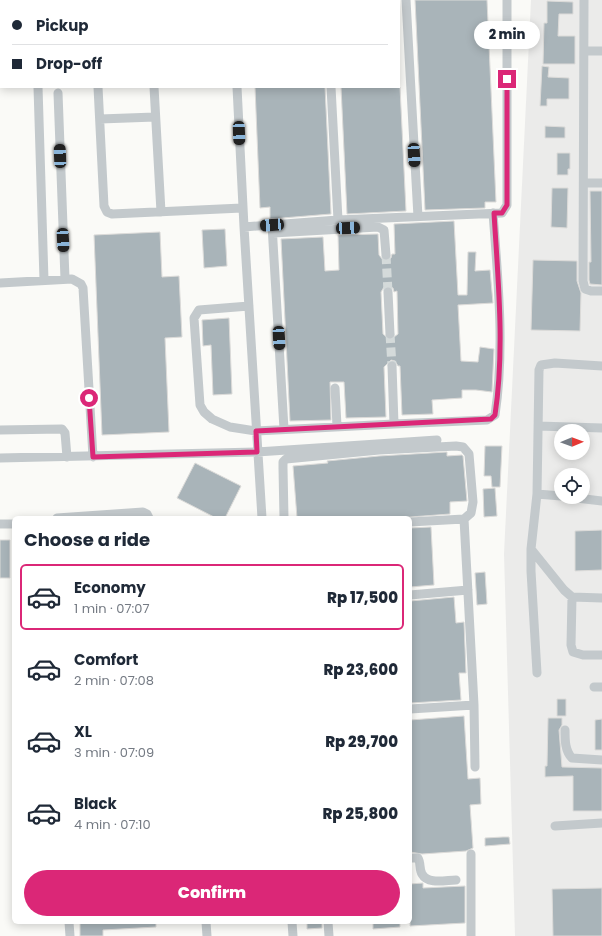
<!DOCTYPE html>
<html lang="en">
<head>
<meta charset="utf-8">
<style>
  body { margin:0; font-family:Poppins,sans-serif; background:#f2f2f3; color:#1f2937; height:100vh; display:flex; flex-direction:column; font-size:15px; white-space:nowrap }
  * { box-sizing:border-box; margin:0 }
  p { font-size:13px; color:#747a83 }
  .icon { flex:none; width:22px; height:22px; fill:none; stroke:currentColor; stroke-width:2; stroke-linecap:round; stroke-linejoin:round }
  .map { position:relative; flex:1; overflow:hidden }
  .side { position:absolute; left:12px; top:516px; width:400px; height:408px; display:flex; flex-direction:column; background:#fff; border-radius:6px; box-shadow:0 2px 10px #0003 }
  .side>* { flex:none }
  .guide { position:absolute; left:0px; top:0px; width:400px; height:88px; box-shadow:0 2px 10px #0003; display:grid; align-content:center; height:88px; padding:0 12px; background:#fff }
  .needle { width:26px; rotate:89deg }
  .buttons { position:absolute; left:554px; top:424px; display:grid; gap:8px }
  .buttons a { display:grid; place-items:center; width:36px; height:36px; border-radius:50%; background:#fff; box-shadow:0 2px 10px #0003; font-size:20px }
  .end { position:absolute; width:18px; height:18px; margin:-9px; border:5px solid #db2777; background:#fff; box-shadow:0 0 0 2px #fff }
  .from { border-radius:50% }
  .bubble { position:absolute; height:28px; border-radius:14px; background:#fff; box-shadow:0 2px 10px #0003; font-size:13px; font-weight:800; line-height:28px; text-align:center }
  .car { position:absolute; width:12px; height:24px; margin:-12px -6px; border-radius:5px; box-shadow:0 0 3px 1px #0007; background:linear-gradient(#222 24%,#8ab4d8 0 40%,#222 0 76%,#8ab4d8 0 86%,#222 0) }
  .guide b { display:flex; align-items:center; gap:14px; height:38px; font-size:15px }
  .guide b+b { border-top:1px solid #e0e1e3 }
  .guide i { width:10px; height:10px; background:#1f2937 }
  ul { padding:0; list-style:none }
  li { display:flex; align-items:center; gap:12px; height:66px; margin:0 8px 6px; padding:0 4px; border:2px solid transparent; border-radius:6px }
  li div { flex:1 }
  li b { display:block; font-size:15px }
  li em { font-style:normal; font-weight:800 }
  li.selected { border-color:#db2777 }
  li>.icon { width:36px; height:36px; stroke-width:1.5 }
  h2 { padding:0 12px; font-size:18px; line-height:48px }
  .cta { display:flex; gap:8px; margin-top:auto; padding:8px 12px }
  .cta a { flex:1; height:46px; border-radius:24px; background:#db2777; color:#fff; font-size:16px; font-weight:800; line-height:46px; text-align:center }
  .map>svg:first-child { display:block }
  .built { fill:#ebebea; fill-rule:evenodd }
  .building { fill:#a9b4b9; stroke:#dcdbd9; fill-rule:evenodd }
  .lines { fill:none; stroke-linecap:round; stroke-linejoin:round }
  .minor-tunnel { stroke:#d4dada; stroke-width:9; stroke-dasharray:9 4.5; stroke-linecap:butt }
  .minor { stroke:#c3c9cc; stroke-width:9 }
  .route { stroke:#db2777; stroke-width:5 }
</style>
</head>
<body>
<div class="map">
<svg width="602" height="936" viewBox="0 0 602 936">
  <rect width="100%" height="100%" fill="#fafaf7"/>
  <!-- built -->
  <path class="built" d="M531,0H602V936H515L504,554ZM561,431H583V453H561ZM561,475H583V497H561Z"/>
  <!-- building -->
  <path class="building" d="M415,0H487L496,202H485V208L425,210Z
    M547,1L573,2V14H559L558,36H575V64H543L544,23H547Z
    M542,66L549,67L548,77L569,78V99H547V106H540Z
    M255,87H325L331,214L270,219V207L260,208Z
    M341,87H400L406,211L347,214Z
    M545,126L565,127V138H545Z
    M557,153H570V169H568V175H557Z
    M552,188H568L567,228L551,227Z
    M590,191H602V285L590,284L589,280V262H591Z
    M454,221L458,295H467L468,252H476L475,271L490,270L493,303L458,305L461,361L478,362L480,347L494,349L492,392L476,390H462V398L432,400L433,414L402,415L400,366H398L395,361L391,360L384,367L386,417L346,418L344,382H330L331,420L290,421L281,239L323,237L325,271L339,270L338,235L378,234L379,255L383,260L387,261L391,258L392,254H395L394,224ZM388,286L393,288L394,292L397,291L398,334L390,340L383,334L381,292L384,287Z
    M225,229L227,266L204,268L202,230Z
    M160,232L162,277L179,276L182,337L165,338L169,432L102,435L94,235Z
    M533,260L577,261V281L581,293L580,331L531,330Z
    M229,318L232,394L213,395L211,345L203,346L202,320Z
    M485,446H502L500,487H492L491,476H484Z
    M447,452V456L462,455L463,456L467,501L450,502V514L397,518H297L293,466L328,463L327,461L379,456Z
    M195,463L241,486L225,518H216L177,498Z
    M495,488L497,516L484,517L483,489Z
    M431,527L434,585L410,587V528Z
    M602,530V570L575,571V531Z
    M0,540H10V578H0Z
    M485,572L487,604L477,605L475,573Z
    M454,597L456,623L464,622L466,673H459L461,700L410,703V601Z
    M557,699H566V716H557Z
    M464,716L468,779L480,778L481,804L470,805L473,848L466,851L422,854L410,852V720Z
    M548,718H562V725L559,730L562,767L602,768V811H573V776L545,777V766H547Z
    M602,719V750H595V720Z
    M503,837H509L510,844L485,846V838Z
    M423,883V888L465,886V923L410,926V884Z
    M602,888V936H553L552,889Z
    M80,922H156V927L103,930V936H80Z
    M307,922H322V928L307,929Z
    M373,922H400V927L373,929Z"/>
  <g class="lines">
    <!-- minor-tunnel -->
    <path class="minor-tunnel" d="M386,255L388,292
      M390,334L392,366"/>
    <!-- minor -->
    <path class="minor" d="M43,0V1
      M94,0V1
      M148,0V1
      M234,0V1
      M326,0V1
      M406,0L418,217
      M584,0L583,281L585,289L591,291H602
      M584,51H602
      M38,87L44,280
      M98,87L104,206L107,212L112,214L242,208
      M154,87L161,212
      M237,87L244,227L338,220L502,213L507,205V0
      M331,87L338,220
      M58,93L65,279
      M100,119L155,117
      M585,183H602
      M272,225L284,429
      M244,227L262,518
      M273,233L378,227L384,230L386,255
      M0,283L72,279L81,284L83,288L93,457
      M388,292L390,334
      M249,306L199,310L194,318L200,405L204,412L212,419L230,427L256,431L394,424L392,366
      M335,388L337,426
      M394,424L487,420L495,415C505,349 498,280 493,213
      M538,426L602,428
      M0,430L62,429L65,433L67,457
      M0,458L257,452L437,440
      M537,494L531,549V571L537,673
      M561,496L537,494L539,370L541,365L555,363L602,366
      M568,497L602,501
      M57,518L143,512L147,514L149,518
      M284,518L283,468V462L286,459L379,450L456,446L463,447L469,454L473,502L471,513L464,519L410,522
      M464,519L474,705L475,767
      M0,524H14
      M531,549L564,590L572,597L602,598
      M410,595L468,590
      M572,597L571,645L573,652L583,655H602
      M594,687H602
      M410,709L474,705
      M565,730C565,740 565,751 572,758L602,760
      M555,826L602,823
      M410,858H418C421,863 419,869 422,874C428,885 446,880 456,880
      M69,922L70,936
      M206,922L207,936
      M292,922L293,936
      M328,922L329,936
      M471,936V854"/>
  </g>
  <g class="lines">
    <!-- route -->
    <path class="route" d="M89,398L93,457L257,452L256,431L491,419L495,415C505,349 498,280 494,213H502L507,205V79"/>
  </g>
</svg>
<div class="buttons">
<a><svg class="needle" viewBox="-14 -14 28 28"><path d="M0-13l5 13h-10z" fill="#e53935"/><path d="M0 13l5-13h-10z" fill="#747a83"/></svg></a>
<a><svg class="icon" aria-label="locate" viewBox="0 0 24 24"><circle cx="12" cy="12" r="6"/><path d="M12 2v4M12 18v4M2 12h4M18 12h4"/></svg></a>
</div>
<i class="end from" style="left:89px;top:398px"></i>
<i class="end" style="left:507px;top:79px"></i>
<div class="bubble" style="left:474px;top:21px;width:66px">2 min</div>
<i class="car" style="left:239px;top:133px;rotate:178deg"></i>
<i class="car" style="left:414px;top:155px;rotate:177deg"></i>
<i class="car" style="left:60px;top:156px;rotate:358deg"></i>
<i class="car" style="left:272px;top:225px;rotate:266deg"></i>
<i class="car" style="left:348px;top:228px;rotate:87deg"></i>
<i class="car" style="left:63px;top:240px;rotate:177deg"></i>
<i class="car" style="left:279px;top:338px;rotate:177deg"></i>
<div class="guide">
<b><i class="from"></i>Pickup</b>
<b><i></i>Drop-off</b>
</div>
<section class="side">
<h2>Choose a ride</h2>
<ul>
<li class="selected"><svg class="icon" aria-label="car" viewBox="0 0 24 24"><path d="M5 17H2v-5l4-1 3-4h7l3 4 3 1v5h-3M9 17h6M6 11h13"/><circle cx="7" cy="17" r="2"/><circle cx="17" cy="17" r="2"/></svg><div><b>Economy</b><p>1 min · 07:07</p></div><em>Rp 17,500</em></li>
<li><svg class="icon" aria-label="car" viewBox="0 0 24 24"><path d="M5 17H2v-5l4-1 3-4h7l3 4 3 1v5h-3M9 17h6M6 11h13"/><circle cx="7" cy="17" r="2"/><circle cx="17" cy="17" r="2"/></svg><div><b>Comfort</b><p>2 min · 07:08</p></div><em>Rp 23,600</em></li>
<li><svg class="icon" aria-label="car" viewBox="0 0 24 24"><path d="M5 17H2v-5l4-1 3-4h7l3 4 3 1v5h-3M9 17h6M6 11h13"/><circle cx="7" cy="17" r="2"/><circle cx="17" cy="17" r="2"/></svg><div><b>XL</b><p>3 min · 07:09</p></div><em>Rp 29,700</em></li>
<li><svg class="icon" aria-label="car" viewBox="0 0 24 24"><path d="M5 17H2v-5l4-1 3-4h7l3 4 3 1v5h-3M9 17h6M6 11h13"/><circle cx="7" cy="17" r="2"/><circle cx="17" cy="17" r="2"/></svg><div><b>Black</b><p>4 min · 07:10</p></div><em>Rp 25,800</em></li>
</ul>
<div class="cta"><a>Confirm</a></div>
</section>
</div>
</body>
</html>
